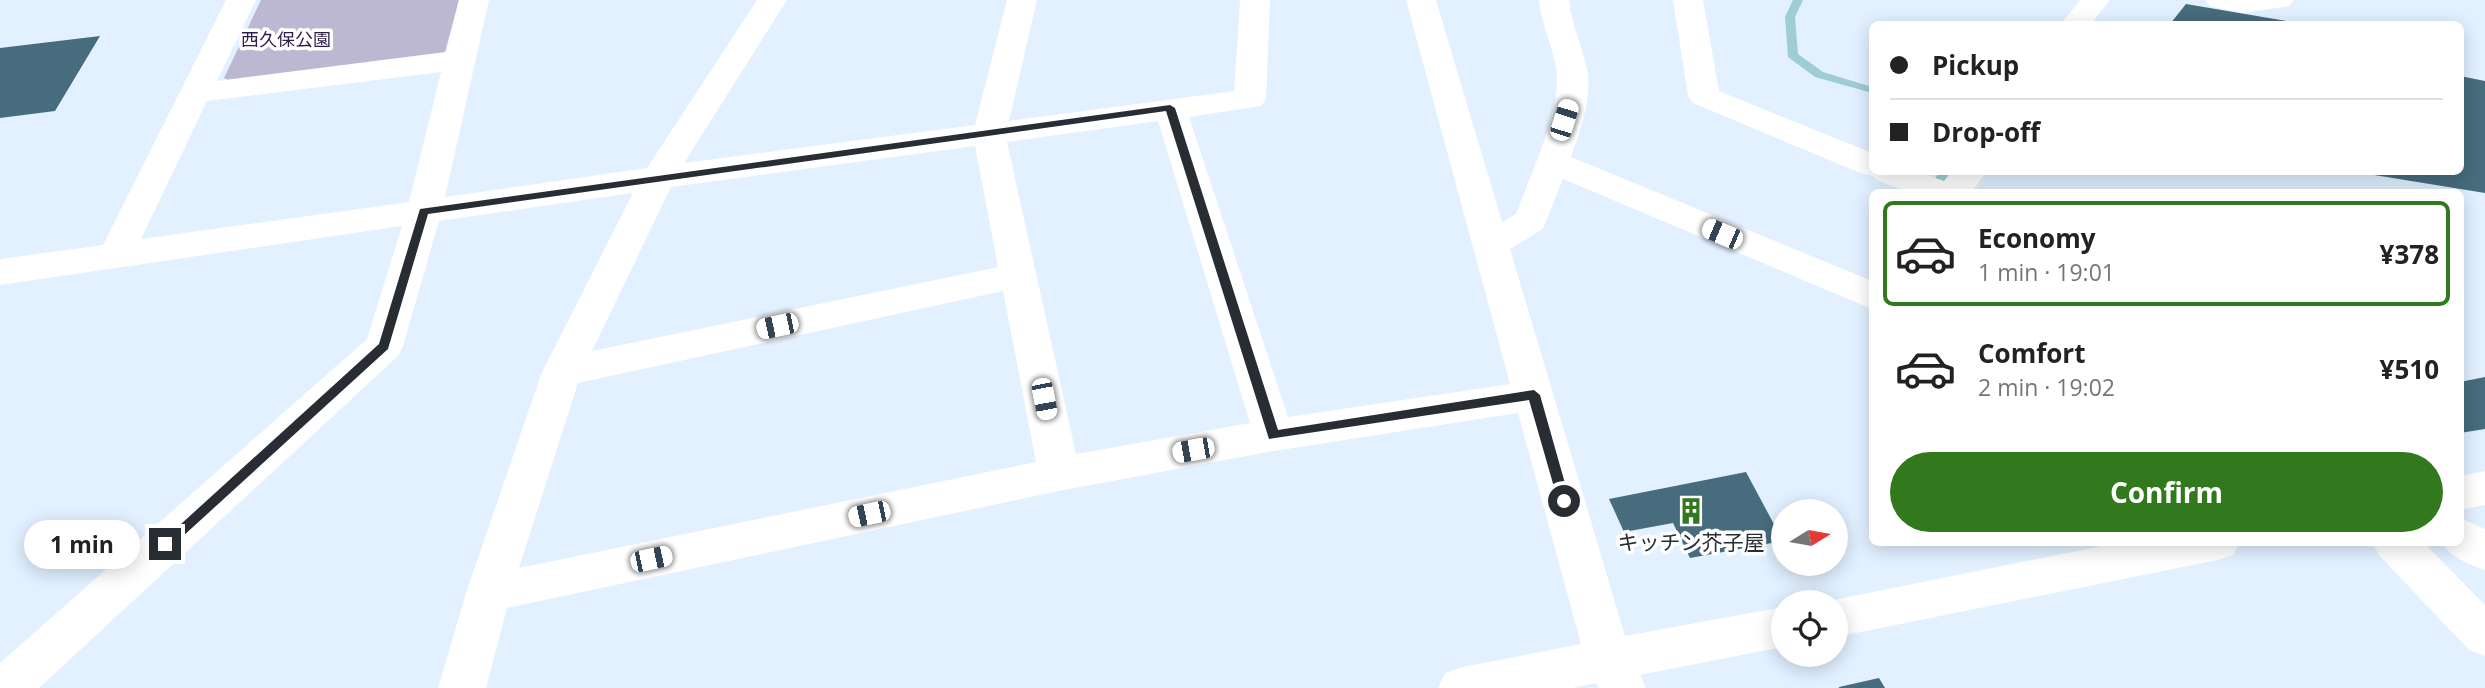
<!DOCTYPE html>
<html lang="en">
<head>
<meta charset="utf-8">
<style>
  body { margin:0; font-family:"Open Sans","Noto Sans JP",sans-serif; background:#f2f2f2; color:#222; height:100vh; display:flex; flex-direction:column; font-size:26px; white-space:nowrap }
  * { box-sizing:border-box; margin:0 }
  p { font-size:23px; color:#767676 }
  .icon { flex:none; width:38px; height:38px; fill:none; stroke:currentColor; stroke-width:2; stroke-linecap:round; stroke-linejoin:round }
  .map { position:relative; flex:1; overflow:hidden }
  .side { position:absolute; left:1869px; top:189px; width:595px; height:357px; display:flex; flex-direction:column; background:#fff; border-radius:10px; box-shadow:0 4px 18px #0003 }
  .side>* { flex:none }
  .guide { position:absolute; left:1869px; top:21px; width:595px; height:154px; border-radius:10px; box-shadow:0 4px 18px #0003; display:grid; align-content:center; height:154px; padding:0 21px; background:#fff }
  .needle { width:46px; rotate:79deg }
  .tools { position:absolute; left:1771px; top:499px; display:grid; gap:14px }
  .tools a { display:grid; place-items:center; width:77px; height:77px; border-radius:50%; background:#fff; box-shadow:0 4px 18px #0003; font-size:35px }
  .end { position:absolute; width:32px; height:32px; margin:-16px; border:9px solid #272d32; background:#fff; box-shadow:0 0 0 4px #fff }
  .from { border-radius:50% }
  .bubble { position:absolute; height:49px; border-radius:24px; background:#fff; box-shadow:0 4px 18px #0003; font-size:23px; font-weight:700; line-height:49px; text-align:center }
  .car { position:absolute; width:21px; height:42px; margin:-21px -10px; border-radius:9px; box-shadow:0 0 5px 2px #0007; background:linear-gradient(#fff 24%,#345 0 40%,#fff 0 76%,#345 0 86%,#fff 0) }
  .guide b { display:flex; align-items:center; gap:24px; height:66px; font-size:26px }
  .guide b+b { border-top:2px solid #e0e0e0 }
  .guide i { width:18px; height:18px; background:#222 }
  ul { padding:12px 0 0; list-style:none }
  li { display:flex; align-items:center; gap:21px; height:105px; margin:0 14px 10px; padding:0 7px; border:4px solid transparent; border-radius:10px }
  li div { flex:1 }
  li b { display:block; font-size:26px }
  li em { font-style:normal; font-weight:700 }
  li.on { border-color:#32791d }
  li>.icon { width:63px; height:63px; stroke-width:1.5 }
  .button { display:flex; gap:14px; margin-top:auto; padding:14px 21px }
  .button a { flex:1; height:80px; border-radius:42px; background:#32791d; color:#fff; font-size:28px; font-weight:700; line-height:80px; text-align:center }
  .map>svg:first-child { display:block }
  .green { fill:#bdb8d2 }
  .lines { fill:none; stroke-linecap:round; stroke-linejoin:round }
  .stream { fill:#9eced4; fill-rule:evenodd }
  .building { fill:#476c7d }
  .minor { fill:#fff; fill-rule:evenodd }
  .route { fill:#272d32 }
  .labels { text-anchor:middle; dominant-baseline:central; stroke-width:7; stroke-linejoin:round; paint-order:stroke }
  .far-park-label { font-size:18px; fill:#2d1f4c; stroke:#fff }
  .poi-label { font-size:21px; fill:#272d32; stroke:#fff }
</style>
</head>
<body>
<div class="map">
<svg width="2485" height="688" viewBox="0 0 2485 688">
  <rect width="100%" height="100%" fill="#e2f0ff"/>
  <!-- green -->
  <path class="green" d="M261,0H459L445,52L430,60L235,83L224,78Z"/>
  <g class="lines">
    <!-- stream -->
    <path class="stream" d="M1793,0H1803L1795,17L1798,54L1823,72L1872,87V93L1815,77L1788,57L1785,17Z
      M1939,172H1951L1939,192H1927Z"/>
  </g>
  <!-- building -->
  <path class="building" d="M2186,4L2299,23V24H2170Z
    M100,36L55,111L0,118V48Z
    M2460,76L2485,81V193L2362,173L2460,172Z
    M2485,377V429L2460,433V382Z
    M1746,472L1783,541L1690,558L1673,523L1624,532L1609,499Z
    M1879,678L1885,688H1839V687Z"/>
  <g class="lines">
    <!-- minor -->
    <path class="minor" d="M226,0H256L217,81L446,52L459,0H489L445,197L647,168L757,0H787L684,163L975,125L1007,0H1037L1009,121L1234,91L1240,0H1270L1266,99L1261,106L1189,117L1288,417L1510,384L1406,0H1436L1502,222L1516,214C1530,176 1557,120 1557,80C1557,53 1541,27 1539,0H1569C1571,25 1583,46 1587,70C1593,98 1580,130 1571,157L1872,281V309L1563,179L1543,229L1510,249L1625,636L1783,607V647L1640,675L1646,688H1598L1596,683L1572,688H1438L1445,673L1462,667L1581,644L1518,413L1274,451L1059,491L507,608L486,688H438L466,593L542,372L633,193L439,221L403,346L398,356L39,688H0V663L367,339L402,226L0,285V259L103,245ZM441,72L409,202L141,239L207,101ZM1158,121L1250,423L1076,454L1007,142ZM975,146L998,267L592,351L671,187ZM1003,291L1036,462L519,568L578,383Z
      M1673,0H1703L1719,91L1872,153V172H1919L1944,181L1951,172H1986L1972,192H1909L1876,180L1873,176L1860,173L1693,103L1688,96Z
      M2080,0H2110L2091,24H2061Z
      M2205,0H2294L2289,6L2242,13L2210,6Z
      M2485,471V505L2460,510V476Z
      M2460,518L2485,529V570C2470,565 2449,557 2442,542H2460Z
      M2121,542H2240L2233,555L2218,560L1836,637V602H1823Z
      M2372,542H2423L2485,605V656L2469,650L2379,555Z"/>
  </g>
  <!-- route -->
  <path class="route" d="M1170,105L1175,108L1278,430L1534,390L1540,395L1570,501L1568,505L1564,506L1558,501L1529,400L1269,439L1166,111L428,214L388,349L170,548H160L159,544L379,344L420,209Z"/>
  <!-- icons -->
  <defs>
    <symbol id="building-bare" viewBox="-9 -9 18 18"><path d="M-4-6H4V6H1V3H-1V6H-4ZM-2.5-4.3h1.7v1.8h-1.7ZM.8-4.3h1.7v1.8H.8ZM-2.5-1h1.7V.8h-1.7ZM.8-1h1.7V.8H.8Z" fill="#32791d" stroke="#fff" stroke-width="2.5" paint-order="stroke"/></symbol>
  </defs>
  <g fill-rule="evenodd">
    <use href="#building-bare" x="1672" y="492" width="38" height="38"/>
  </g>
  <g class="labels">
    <!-- far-park labels -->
    <g class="far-park-label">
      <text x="286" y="39">西久保公園</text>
    </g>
    <!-- poi labels -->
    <g class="poi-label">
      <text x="1691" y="542">キッチン芥子屋</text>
    </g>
  </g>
</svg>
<div class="tools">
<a><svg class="needle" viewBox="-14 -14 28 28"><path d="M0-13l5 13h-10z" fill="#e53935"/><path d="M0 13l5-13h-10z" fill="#767676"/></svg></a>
<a><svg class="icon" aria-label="locate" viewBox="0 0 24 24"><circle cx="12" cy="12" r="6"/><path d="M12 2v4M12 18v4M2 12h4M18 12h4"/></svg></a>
</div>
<i class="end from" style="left:1564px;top:501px"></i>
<i class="end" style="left:165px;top:544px"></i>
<div class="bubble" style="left:24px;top:520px;width:116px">1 min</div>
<i class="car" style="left:1564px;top:120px;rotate:18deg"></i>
<i class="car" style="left:1722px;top:234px;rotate:293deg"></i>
<i class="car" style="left:777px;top:326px;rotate:258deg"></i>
<i class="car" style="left:1044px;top:399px;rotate:169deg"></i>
<i class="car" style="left:1193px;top:450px;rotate:260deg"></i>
<i class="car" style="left:869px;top:514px;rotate:258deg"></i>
<i class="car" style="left:651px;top:559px;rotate:78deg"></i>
<div class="guide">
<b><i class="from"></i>Pickup</b>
<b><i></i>Drop-off</b>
</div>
<section class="side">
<ul>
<li class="on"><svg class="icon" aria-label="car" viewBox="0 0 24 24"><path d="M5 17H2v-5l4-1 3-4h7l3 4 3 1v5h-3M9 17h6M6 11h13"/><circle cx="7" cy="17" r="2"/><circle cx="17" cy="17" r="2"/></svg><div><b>Economy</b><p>1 min · 19:01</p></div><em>¥378</em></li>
<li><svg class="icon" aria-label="car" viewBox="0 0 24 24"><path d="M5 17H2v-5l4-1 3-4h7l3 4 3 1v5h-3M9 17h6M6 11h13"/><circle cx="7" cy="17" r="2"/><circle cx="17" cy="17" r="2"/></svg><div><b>Comfort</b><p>2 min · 19:02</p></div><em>¥510</em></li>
</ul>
<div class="button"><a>Confirm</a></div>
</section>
</div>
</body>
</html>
